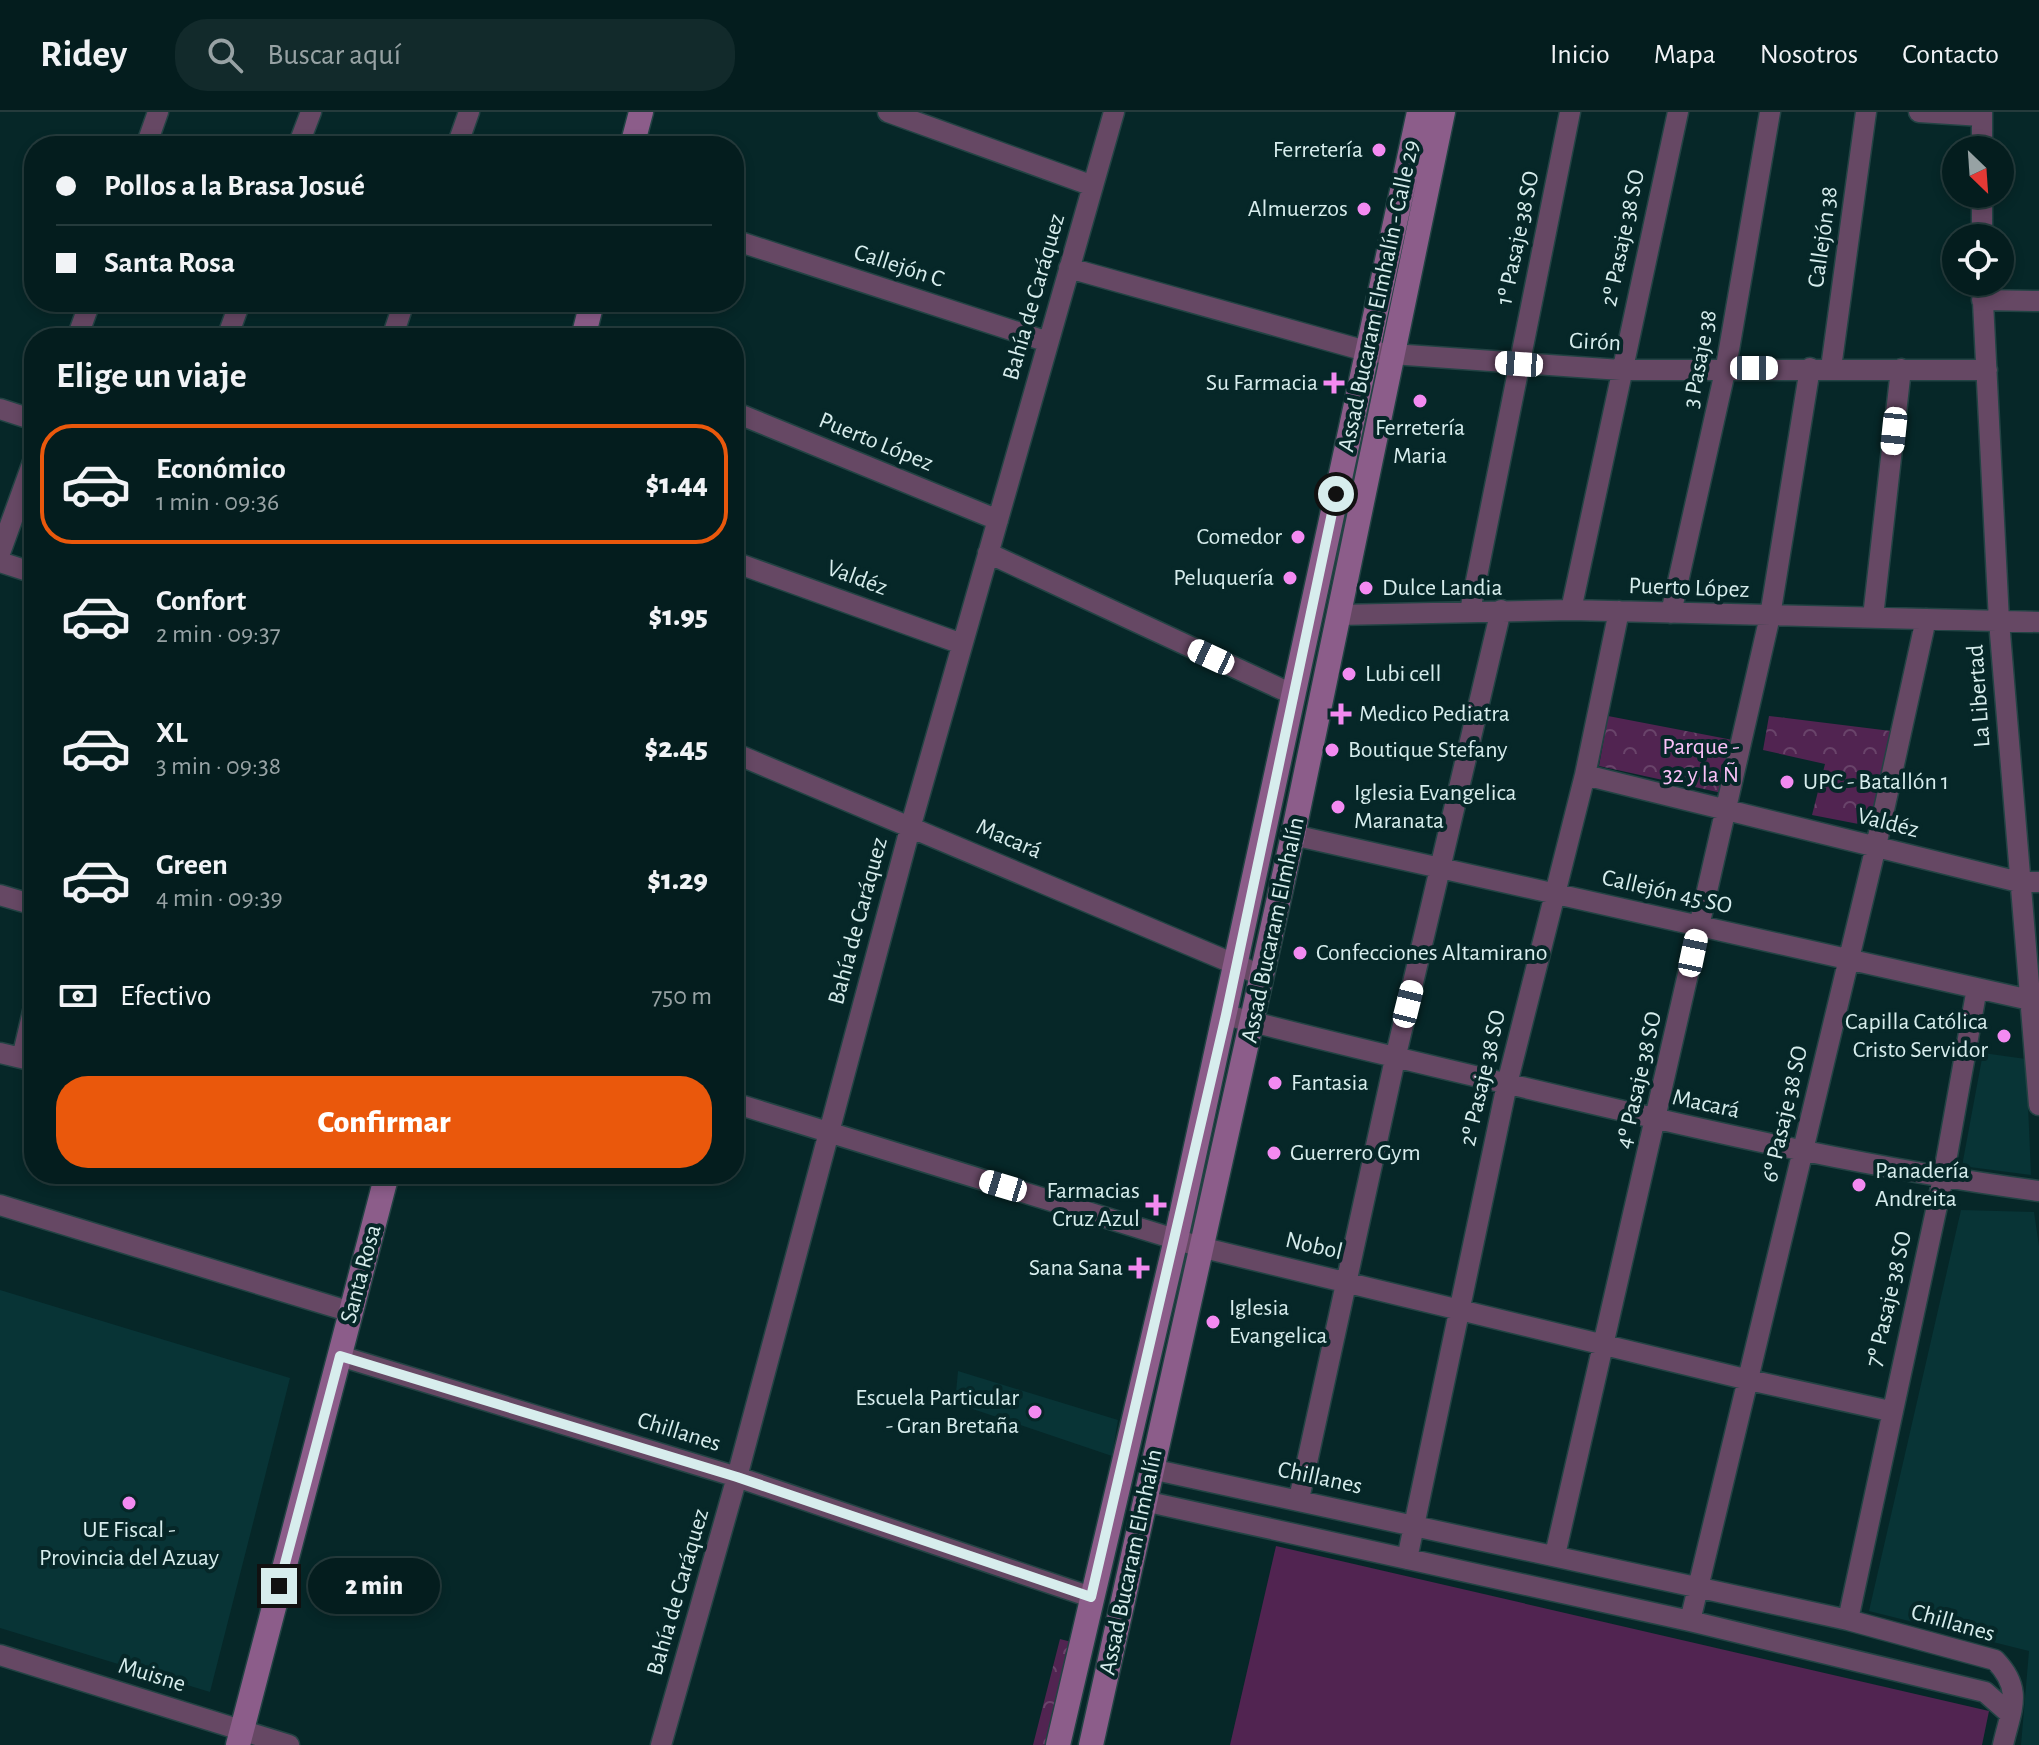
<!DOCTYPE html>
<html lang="es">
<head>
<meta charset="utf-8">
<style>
  body { margin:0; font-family:"Alegreya Sans",sans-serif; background:#122a2b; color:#f1f3f6; height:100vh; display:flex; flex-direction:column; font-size:30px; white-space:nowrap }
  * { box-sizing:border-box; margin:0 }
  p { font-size:26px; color:#97a2a4 }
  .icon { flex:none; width:44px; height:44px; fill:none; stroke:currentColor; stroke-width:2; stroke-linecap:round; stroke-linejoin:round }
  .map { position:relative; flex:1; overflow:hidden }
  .details { position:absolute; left:24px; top:216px; width:720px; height:856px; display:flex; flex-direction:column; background:#041d1e; border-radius:32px; box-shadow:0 4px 12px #0003,0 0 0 2px #253b3c }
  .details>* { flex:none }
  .top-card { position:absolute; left:24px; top:24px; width:720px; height:176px; border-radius:32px; box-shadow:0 4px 12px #0003,0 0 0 2px #253b3c; display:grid; align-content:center; height:176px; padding:0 32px; background:#041d1e }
  .needle { width:52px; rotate:155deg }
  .controls { position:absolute; left:1942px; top:24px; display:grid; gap:16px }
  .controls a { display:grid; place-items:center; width:72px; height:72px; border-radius:50%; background:#041d1e; box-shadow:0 4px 12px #0003,0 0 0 2px #253b3c; font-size:40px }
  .end { position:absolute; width:36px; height:36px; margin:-18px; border:10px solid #d7eded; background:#111; box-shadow:0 0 0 4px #111 }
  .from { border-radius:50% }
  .bubble { position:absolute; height:56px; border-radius:28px; background:#041d1e; box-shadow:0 4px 12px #0003,0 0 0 2px #253b3c; font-size:26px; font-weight:800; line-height:56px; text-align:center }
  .car { position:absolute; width:24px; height:48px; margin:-24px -12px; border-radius:10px; box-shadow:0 0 6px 2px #0007; background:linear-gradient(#fff 24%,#345 0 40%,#fff 0 76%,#345 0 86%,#fff 0) }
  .top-card b { display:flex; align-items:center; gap:28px; height:76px; font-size:30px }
  .top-card b+b { border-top:2px solid #253b3c }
  .top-card i { width:20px; height:20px; background:#f1f3f6 }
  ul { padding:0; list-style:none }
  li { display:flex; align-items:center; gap:24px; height:120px; margin:0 16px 12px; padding:0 16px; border:4px solid transparent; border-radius:32px }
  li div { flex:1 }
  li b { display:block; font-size:30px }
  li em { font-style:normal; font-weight:800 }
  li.active { border-color:#ea580c }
  li>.icon { width:72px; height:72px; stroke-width:1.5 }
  h2 { padding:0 32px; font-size:36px; line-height:96px }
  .pay { display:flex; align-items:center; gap:20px; height:88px; padding:0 32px; font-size:30px }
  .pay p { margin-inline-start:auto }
  .cta { display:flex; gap:16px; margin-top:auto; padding:16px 32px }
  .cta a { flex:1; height:92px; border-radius:32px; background:#ea580c; color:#fff; font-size:32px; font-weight:800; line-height:92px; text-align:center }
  header { display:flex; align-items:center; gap:48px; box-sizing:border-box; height:112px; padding:0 40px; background:#041d1e; border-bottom:2px solid #253b3c }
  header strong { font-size:38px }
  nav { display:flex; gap:44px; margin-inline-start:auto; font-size:28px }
  .search { width:560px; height:72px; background:#122a2b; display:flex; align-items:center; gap:20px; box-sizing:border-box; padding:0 28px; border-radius:32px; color:#97a2a4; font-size:30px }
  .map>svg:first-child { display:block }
  .built { fill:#083436 }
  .grass { fill:#512451 }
  .forest { fill:url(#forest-crowns) }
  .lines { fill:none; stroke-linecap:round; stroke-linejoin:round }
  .street-casing { stroke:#234344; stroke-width:23 }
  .secondary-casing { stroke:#234344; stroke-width:27 }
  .street { stroke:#664864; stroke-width:20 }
  .secondary { stroke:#8c5d8a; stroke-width:24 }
  .route { stroke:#d7eded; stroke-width:10 }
  .poi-dot { fill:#f38af1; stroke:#062728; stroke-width:3 }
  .labels { text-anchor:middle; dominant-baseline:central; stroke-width:8; stroke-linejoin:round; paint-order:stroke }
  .poi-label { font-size:24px; fill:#d7eded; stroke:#062728; text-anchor:start }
  .street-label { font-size:24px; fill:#d7eded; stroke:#062728 }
  .park-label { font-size:24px; fill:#fbc2f9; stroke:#062728 }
</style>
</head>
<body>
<header>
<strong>Ridey</strong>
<div class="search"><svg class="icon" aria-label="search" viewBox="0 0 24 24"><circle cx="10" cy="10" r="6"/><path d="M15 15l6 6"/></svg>Buscar aquí</div>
<nav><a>Inicio</a><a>Mapa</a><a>Nosotros</a><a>Contacto</a></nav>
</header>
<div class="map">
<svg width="2039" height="1633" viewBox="0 0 2039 1633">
  <defs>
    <pattern id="forest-crowns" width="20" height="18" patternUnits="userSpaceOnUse" patternTransform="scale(2)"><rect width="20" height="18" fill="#512451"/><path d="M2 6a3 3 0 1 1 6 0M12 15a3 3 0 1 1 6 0" fill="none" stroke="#69446a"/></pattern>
  </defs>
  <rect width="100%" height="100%" fill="#062728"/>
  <!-- built -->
  <path class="built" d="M1983,941L2026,947L2031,1063L1962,1054Z
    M1961,1098L2034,1100L2039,1134V1633H2021L2029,1539L1869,1499Z
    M0,1178L290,1266L210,1580L0,1516Z
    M958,1259L1118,1308L1112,1344L955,1291Z"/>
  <!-- grass -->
  <path class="grass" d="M1276,1434L1989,1599L1982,1633H1230Z"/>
  <!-- forest -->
  <path class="forest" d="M1608,604L1738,629L1722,681L1599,654Z
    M1769,604L1891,619L1874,715L1812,703L1825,652L1763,638Z
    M1060,1527L1075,1531L1052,1633H1033Z"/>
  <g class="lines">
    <defs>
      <path id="street" d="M888,0L1093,74
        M1919,0L1982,4
        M146,34L158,0
        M298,34L311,0
        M457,34L469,0
        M1982,38V0
        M1982,82V126
        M734,128L1048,230
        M1069,156L1366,239L1392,242L1621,258H1987
        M1982,170L1999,509L2039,993
        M1982,188L2039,189
        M77,226L90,190
        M227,226L240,190
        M392,226L404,190
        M1831,256L1866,0
        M0,297L34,308
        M734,300L998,408
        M0,441L34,347
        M988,441L1294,583
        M0,450L34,461
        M734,450L962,532
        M1571,498L1678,0
        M1470,499L1570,0
        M1671,501L1726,255L1770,0
        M1338,503L1571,498L2039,510
        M1873,505L1901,257
        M734,641L1263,864
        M1585,663L2019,770H2039
        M1293,723L2030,888
        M0,783L34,793
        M1226,903C1340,933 1454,959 1568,986C1724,1023 1880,1058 2039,1079
        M0,941L34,949
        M22,946L34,895
        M734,991L1204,1136L1749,1268L1890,1299
        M0,1093L351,1200
        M340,1244L737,1365L1091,1485
        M1151,1357L1848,1508L1995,1548C2024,1578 2011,1597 2003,1633
        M1299,1387L1395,947L1501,498
        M1144,1389L1690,1509L1985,1580L2010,1602
        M1555,1443L1770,504L1810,256
        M1407,1447L1507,972L1585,663L1619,499
        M1848,1508L1943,1066L1977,876
        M1690,1509L1876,734L1926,507
        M0,1543L289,1633
        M661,1633L737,1365L911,713L1114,0"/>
      <path id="secondary" d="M632,34L641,0
        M583,226L592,190
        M238,1633L387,1062
        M1058,1633L1176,1127L1419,0
        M1091,1633L1293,723L1443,0"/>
    </defs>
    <!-- street casing -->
    <use href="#street" class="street-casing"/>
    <!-- secondary casing -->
    <use href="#secondary" class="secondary-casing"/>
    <!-- street -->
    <use href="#street" class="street"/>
    <!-- secondary -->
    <use href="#secondary" class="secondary"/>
  </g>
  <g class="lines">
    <!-- route -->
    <path class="route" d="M279,1474L340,1244L737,1365L1091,1485L1226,903L1336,382"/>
  </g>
  <!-- markers -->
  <g class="poi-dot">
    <circle cx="1379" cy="38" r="8"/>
    <circle cx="1364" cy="97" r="8"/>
    <path d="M1330 259h8v8h8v8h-8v8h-8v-8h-8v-8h8z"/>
    <circle cx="1420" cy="289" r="8"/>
    <circle cx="1298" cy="425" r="8"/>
    <circle cx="1290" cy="466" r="8"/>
    <circle cx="1366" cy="476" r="8"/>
    <circle cx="1349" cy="562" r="8"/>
    <path d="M1337 590h8v8h8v8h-8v8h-8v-8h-8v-8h8z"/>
    <circle cx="1332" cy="638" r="8"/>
    <circle cx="1787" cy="670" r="8"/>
    <circle cx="1338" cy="695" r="8"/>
    <circle cx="1300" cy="841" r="8"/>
    <circle cx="2004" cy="924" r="8"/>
    <circle cx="1275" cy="971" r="8"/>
    <circle cx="1274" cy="1041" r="8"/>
    <circle cx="1859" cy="1073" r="8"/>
    <path d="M1152 1081h8v8h8v8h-8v8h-8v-8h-8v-8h8z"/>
    <path d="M1135 1144h8v8h8v8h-8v8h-8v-8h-8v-8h8z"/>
    <circle cx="1213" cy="1210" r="8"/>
    <circle cx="1035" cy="1300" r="8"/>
    <circle cx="129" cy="1391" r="8"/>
  </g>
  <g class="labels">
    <!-- poi labels -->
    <g class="poi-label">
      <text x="1363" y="38" text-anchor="end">Ferretería</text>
      <text x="1348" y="97" text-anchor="end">Almuerzos</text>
      <text x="1318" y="271" text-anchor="end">Su Farmacia</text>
      <text x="1420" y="316" text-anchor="middle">Ferretería<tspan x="1420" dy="28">Maria</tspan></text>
      <text x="1282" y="425" text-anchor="end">Comedor</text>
      <text x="1274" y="466" text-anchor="end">Peluquería</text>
      <text x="1382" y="476">Dulce Landia</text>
      <text x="1365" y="562">Lubi cell</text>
      <text x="1359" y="602">Medico Pediatra</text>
      <text x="1348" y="638">Boutique Stefany</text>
      <text x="1803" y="670">UPC - Batallón 1</text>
      <text x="1354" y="681">Iglesia Evangelica<tspan x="1354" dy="28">Maranata</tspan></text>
      <text x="1316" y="841">Confecciones Altamirano</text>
      <text x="1988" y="910" text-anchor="end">Capilla Católica<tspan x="1988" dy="28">Cristo Servidor</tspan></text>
      <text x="1291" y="971">Fantasia</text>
      <text x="1290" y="1041">Guerrero Gym</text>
      <text x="1875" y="1059">Panadería<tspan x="1875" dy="28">Andreita</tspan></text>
      <text x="1140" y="1079" text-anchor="end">Farmacias<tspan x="1140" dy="28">Cruz Azul</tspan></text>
      <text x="1123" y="1156" text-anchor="end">Sana Sana</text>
      <text x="1229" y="1196">Iglesia<tspan x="1229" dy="28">Evangelica</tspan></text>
      <text x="1019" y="1286" text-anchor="end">Escuela Particular<tspan x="1019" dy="28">- Gran Bretaña</tspan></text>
      <text x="129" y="1418" text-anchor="middle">UE Fiscal -<tspan x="129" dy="28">Provincia del Azuay</tspan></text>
    </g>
    <!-- street labels -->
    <g class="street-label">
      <text transform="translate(1823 125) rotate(-82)">Callejón 38</text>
      <text transform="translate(1518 126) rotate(-78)">1º Pasaje 38 SO</text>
      <text transform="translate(1623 126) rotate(-78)">2º Pasaje 38 SO</text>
      <text transform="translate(899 154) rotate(18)">Callejón C</text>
      <text transform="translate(1379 184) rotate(-78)">Assad Bucaram Elmhalín - Calle 29</text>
      <text transform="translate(1034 185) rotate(-74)">Bahía de Caráquez</text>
      <text transform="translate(1595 230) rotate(3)">Girón</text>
      <text transform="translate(1700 247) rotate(-79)">3 Pasaje 38</text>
      <text transform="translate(876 330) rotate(22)">Puerto López</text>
      <text transform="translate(857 466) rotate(20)">Valdéz</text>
      <text transform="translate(1689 476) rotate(2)">Puerto López</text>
      <text transform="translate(1979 584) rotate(-94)">La Libertad</text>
      <text transform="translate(1888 711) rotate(14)">Valdéz</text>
      <text transform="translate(1009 727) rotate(23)">Macará</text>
      <text transform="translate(1667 780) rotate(13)">Callejón 45 SO</text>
      <text transform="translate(858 809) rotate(-75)">Bahía de Caráquez</text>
      <text transform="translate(1273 818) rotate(-78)">Assad Bucaram Elmhalín</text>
      <text transform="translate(1483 966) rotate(-77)">2º Pasaje 38 SO</text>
      <text transform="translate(1639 968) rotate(-77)">4º Pasaje 38 SO</text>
      <text transform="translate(1706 992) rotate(12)">Macará</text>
      <text transform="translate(1785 1002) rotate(-77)">6º Pasaje 38 SO</text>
      <text transform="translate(1314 1134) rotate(13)">Nobol</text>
      <text transform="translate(361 1162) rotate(-75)">Santa Rosa</text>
      <text transform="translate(1889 1187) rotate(-77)">7º Pasaje 38 SO</text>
      <text transform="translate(679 1320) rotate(17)">Chillanes</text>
      <text transform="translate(1320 1366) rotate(12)">Chillanes</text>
      <text transform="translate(1131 1450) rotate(-78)">Assad Bucaram Elmhalín</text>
      <text transform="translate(678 1480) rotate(-74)">Bahía de Caráquez</text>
      <text transform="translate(1953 1511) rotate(16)">Chillanes</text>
      <text transform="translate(152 1563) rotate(17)">Muisne</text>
    </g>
    <!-- park labels -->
    <g class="park-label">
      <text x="1701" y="635">Parque -<tspan x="1701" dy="28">32 y la Ñ</tspan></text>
    </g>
  </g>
</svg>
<div class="controls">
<a><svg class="needle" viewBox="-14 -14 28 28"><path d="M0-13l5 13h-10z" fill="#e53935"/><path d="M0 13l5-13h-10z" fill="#97a2a4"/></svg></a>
<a><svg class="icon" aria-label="locate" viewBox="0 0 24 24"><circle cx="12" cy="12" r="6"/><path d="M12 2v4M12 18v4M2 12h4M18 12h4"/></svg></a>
</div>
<i class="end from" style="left:1336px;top:382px"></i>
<i class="end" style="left:279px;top:1474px"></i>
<div class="bubble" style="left:308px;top:1446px;width:132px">2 min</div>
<i class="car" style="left:1519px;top:252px;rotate:274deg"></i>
<i class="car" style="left:1754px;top:256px;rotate:90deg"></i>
<i class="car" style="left:1894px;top:319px;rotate:186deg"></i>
<i class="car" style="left:1211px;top:545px;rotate:295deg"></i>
<i class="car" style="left:1693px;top:841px;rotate:12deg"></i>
<i class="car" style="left:1408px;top:892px;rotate:14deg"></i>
<i class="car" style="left:1003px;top:1074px;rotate:287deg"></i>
<div class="top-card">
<b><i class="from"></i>Pollos a la Brasa Josué</b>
<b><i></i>Santa Rosa</b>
</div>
<section class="details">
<h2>Elige un viaje</h2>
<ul>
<li class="active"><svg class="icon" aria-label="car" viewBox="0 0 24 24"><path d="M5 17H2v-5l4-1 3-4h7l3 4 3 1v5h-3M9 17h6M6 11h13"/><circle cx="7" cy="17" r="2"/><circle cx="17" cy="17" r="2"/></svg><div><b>Económico</b><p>1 min · 09:36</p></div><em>$1.44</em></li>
<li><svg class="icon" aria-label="car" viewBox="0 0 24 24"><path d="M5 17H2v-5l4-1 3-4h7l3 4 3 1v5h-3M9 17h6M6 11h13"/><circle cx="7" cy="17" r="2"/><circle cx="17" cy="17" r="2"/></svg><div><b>Confort</b><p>2 min · 09:37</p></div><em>$1.95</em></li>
<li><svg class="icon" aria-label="car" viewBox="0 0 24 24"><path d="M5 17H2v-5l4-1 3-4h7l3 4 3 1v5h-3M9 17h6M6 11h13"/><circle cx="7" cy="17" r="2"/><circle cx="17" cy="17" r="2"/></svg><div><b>XL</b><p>3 min · 09:38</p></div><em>$2.45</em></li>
<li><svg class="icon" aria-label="car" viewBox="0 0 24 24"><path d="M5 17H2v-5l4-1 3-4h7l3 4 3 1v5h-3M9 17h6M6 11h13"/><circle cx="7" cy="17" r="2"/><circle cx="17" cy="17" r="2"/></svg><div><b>Green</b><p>4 min · 09:39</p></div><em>$1.29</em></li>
</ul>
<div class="pay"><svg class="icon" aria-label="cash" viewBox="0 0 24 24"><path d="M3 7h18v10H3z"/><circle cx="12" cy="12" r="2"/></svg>Efectivo<p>750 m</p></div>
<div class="cta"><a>Confirmar</a></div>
</section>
</div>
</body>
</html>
